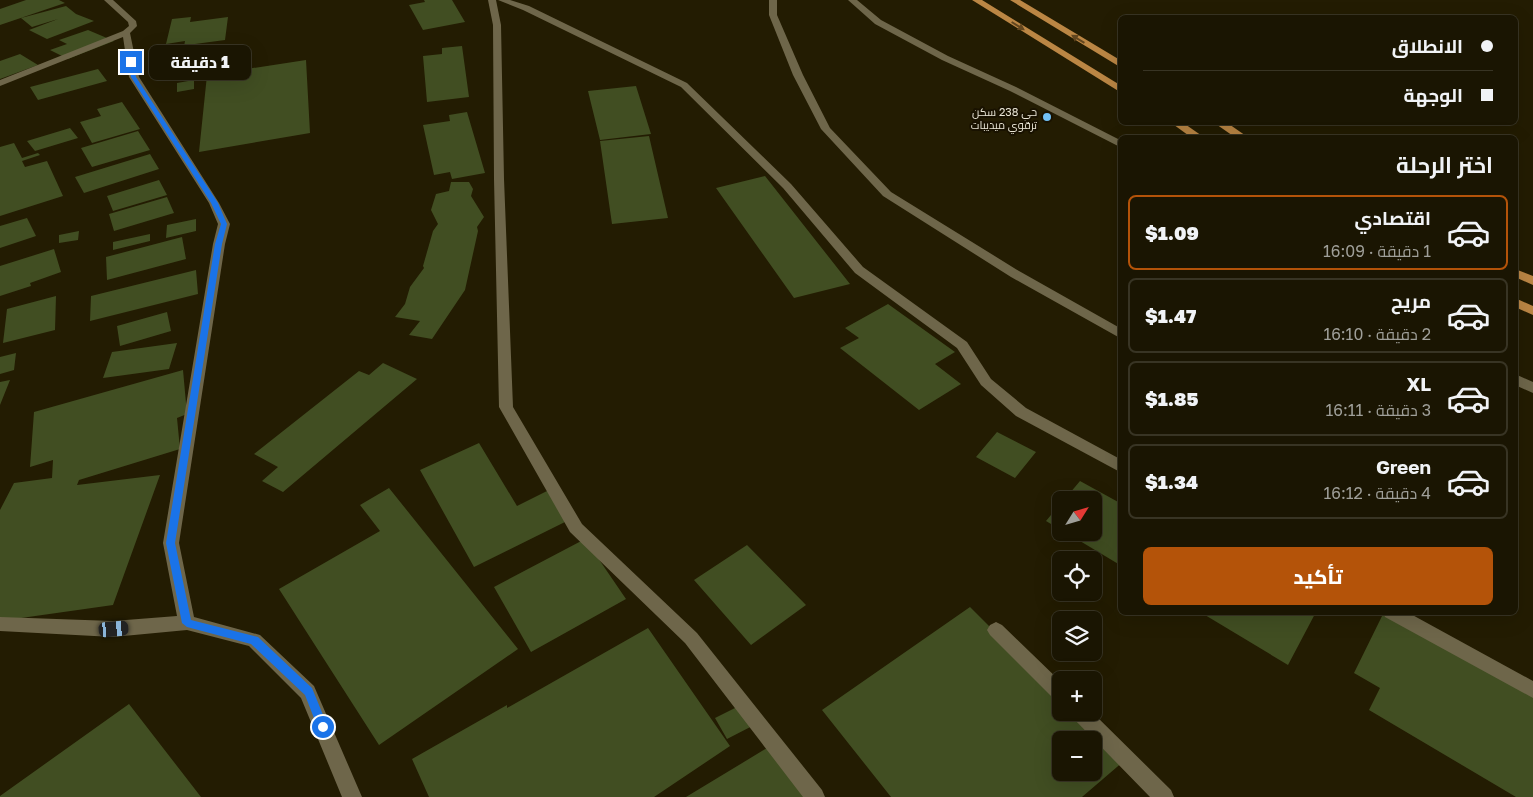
<!DOCTYPE html>
<html lang="ar">
<head>
<meta charset="utf-8">
<style>
  body { margin:0; font-family:"Golos Text",Cairo,sans-serif; background:#231e0c; color:#f1f3f6; direction:rtl; height:100vh; display:flex; flex-direction:column; font-size:19px; white-space:nowrap }
  * { box-sizing:border-box; margin:0 }
  p { font-size:16px; color:#9f9f99 }
  .icon { flex:none; width:28px; height:28px; fill:none; stroke:currentColor; stroke-width:2; stroke-linecap:round; stroke-linejoin:round }
  .map { position:relative; flex:1; overflow:hidden; direction:ltr }
  .side { position:absolute; left:1118px; top:135px; width:400px; height:480px; display:flex; flex-direction:column; background:#1a1502; border-radius:8px; box-shadow:0 5px 20px #0002,0 0 0 1px #383424; direction:rtl }
  .side>* { flex:none }
  .guide { position:absolute; left:1118px; top:15px; width:400px; height:110px; border-radius:8px; box-shadow:0 5px 20px #0002,0 0 0 1px #383424; direction:rtl; display:grid; align-content:center; height:110px; padding:0 25px; background:#1a1502 }
  .needle { width:32px; rotate:53deg }
  .tools { position:absolute; left:1052px; top:491px; display:grid; gap:10px }
  .tools a { display:grid; place-items:center; width:50px; height:50px; border-radius:8px; background:#1a1502; box-shadow:0 5px 20px #0002,0 0 0 1px #383424; font-size:25px }
  .end { position:absolute; width:22px; height:22px; margin:-11px; border:6px solid #1a73e8; background:#fff; box-shadow:0 0 0 2px #fff }
  .from { border-radius:50% }
  .bubble { position:absolute; height:35px; border-radius:8px; background:#1a1502; box-shadow:0 5px 20px #0002,0 0 0 1px #383424; font-size:16px; font-weight:800; line-height:35px; text-align:center; direction:rtl }
  .car { position:absolute; width:15px; height:30px; margin:-15px -8px; border-radius:6px; box-shadow:0 0 4px 1px #0007; background:linear-gradient(#222 24%,#8ab4d8 0 40%,#222 0 76%,#8ab4d8 0 86%,#222 0) }
  .guide b { display:flex; align-items:center; gap:18px; height:48px; font-size:19px }
  .guide b+b { border-top:1px solid #383424 }
  .guide i { width:12px; height:12px; background:#f1f3f6 }
  ul { padding:0; list-style:none }
  li { display:flex; align-items:center; gap:15px; height:75px; margin:0 10px 8px; padding:0 15px; border:2px solid #383424; border-radius:8px }
  li div { flex:1 }
  li b { display:block; font-size:19px }
  li em { font-style:normal; font-weight:800 }
  li.active { border-color:#b45309 }
  li>.icon { width:45px; height:45px; stroke-width:1.5 }
  h2 { padding:0 25px; font-size:22px; line-height:60px }
  .button { display:flex; gap:10px; margin-top:auto; padding:10px 25px }
  .button a { flex:1; height:58px; border-radius:8px; background:#b45309; color:#fff; font-size:20px; font-weight:800; line-height:58px; text-align:center }
  .map>svg:first-child { display:block }
  .building { fill:#414e22; fill-rule:evenodd }
  .lines { fill:none; stroke-linecap:round; stroke-linejoin:round }
  .minor { fill:#6e664a; fill-rule:evenodd }
  .primary { fill:#bb8644; fill-rule:evenodd }
  .oneway { fill:#62461f }
  .route { fill:#1a73e8 }
  .poi-dot { fill:#72c1f5; stroke:#191200; stroke-width:2 }
  .labels { text-anchor:middle; dominant-baseline:central; stroke-width:4; stroke-linejoin:round; paint-order:stroke }
  .far-poi-label { font-size:11px; fill:#eae6d6; stroke:#191200; text-anchor:end }
</style>
</head>
<body>
<div class="map">
<svg width="1533" height="797" viewBox="0 0 1533 797">
  <rect width="100%" height="100%" fill="#231c02"/>
  <!-- building -->
  <path class="building" d="M26,0H59L65,3L0,25V9Z
    M424,0H452L465,22L423,30L409,5L425,2Z
    M66,6L76,14L94,21L47,39L29,30L58,19L32,27L21,18Z
    M191,17L190,22L228,17L225,40L195,44L193,51L183,52L185,41L166,44L172,19Z
    M88,30L114,41L68,59L50,50L67,44L59,40Z
    M462,46L469,97L427,102L423,56L442,54V48Z
    M20,54L38,65L0,79V61Z
    M306,60L310,133L199,152L207,75Z
    M98,69L107,81L38,100L30,87Z
    M194,80V89L177,92V83Z
    M636,86L651,134L600,140L588,91Z
    M122,102L140,129L92,143L80,122L101,116L97,109Z
    M467,112L485,173L452,179L450,172L434,175L423,125L450,121L449,115Z
    M70,128L78,138L35,151L27,141Z
    M138,131L150,150L92,167L81,148Z
    M649,136L668,218L612,224L600,141Z
    M14,143L22,158L38,153L40,155L22,161L25,167L47,161L63,196L0,216V147Z
    M150,154L159,169L84,193L75,177Z
    M765,176L850,284L794,298L716,188Z
    M159,180L167,195L113,211L107,196Z
    M451,182H469L473,189L471,196L484,217L477,227L478,231L465,290L432,339L409,335L420,321L395,317L405,304L410,287L424,268L423,266L433,231L438,224L431,210L436,194L449,191Z
    M167,197L174,213L114,231L109,214Z
    M27,218L36,236L0,248V226Z
    M196,219V231L166,238L167,225Z
    M79,231L78,240L59,243V235Z
    M150,234V241L113,250V242Z
    M182,237L186,259L107,280L106,257Z
    M54,249L61,272L30,283L31,286L0,296V266Z
    M196,270L198,294L90,321L91,296Z
    M56,296L55,330L3,343L7,309Z
    M888,304L955,352L935,364L961,384L919,410L840,348L859,338L845,328Z
    M167,312L171,331L120,346L117,326Z
    M177,343L169,369L103,378L112,352Z
    M16,353L14,370L0,374V357Z
    M383,363L417,379L283,492L262,481L278,467L254,454L359,371L369,375Z
    M183,370L187,414L177,418L180,449L79,480L77,485L160,475L113,605L0,621V510L14,483L52,478L53,460L30,467L34,412Z
    M10,380L0,405V382Z
    M997,432L1036,452L1015,478L976,457Z
    M479,443L517,506L549,490L569,520L474,567L420,470Z
    M1080,481L1120,503V565L1065,532H1094V500H1064Z
    M389,488L518,649L379,745L279,589L380,531L360,505Z
    M1061,503V530L1046,521Z
    M585,539L626,599L531,652L494,587Z
    M747,545L806,605L751,645L694,580Z
    M970,607L1061,698V712H1075L1124,761L1082,797H891L822,710ZM1061,740H1094V772H1061Z
    M1200,612H1316L1288,665Z
    M1384,612L1533,692V797H1516L1369,710L1380,688L1354,673Z
    M648,628L730,746L654,797H429L412,759L507,705V708Z
    M747,702L760,722L727,739L715,718Z
    M129,704L201,797H0V796Z
    M772,745L805,797H686Z"/>
  <g class="lines">
    <!-- minor -->
    <path class="minor" d="M104,0H113L136,21L137,26L130,33L139,77L219,203L230,224L225,244L179,543L194,617L260,635L314,686L362,797H342L301,698L249,646L187,630L113,637L0,631V617L113,621L177,616L163,543L213,244L218,224L209,203L129,77L123,37L0,86V80L123,31L129,26L128,22Z
      M488,0H496L501,25L504,179L513,407L582,524L697,633L822,790L825,797H803L685,643L570,532L499,407L494,179L493,25Z
      M498,0H510L529,6L687,83L791,184L863,267L967,342L991,379L1026,408L1120,459V472L1016,416L981,385L957,348L855,273L783,188L681,87L523,10Z
      M769,0H777V15L803,75L830,128L891,192L1019,271L1120,328V338L1011,277L883,196L821,129L793,75L769,15Z
      M848,0H857L881,20L948,56L1016,87L1120,140V147L1010,91L942,60L875,24Z
      M1515,374L1533,382V393L1515,385Z
      M1383,612H1407L1533,681V698L1385,617Z
      M996,622L1002,625L1061,682V702L1055,700L990,635L987,630L990,625Z
      M1070,712H1092L1171,790L1174,797H1150L1073,718Z"/>
    <!-- primary -->
    <path class="primary" d="M972,0H982L1120,85V92Z
      M1010,0H1020L1120,60V67Z
      M1170,122H1182L1205,138H1192Z
      M1213,122H1226L1249,138H1236Z
      M1515,269L1533,276V285L1515,277Z
      M1515,298L1533,306V315L1515,307Z"/>
  </g>
  <!-- one-way arrows -->
  <defs><path id="oneway-solid" d="M-6-.8H1V-3.2L6.5 0L1 3.2V.8H-6Z" transform="scale(1.25)"/></defs>
  <g class="oneway">
    <use href="#oneway-solid" transform="translate(1018 26) rotate(32)"/>
    <use href="#oneway-solid" transform="translate(1078 39) rotate(-149)"/>
  </g>
  <!-- route -->
  <path class="route" d="M131,60L134,62L136,77L218,203L227,224L222,244L175,543L191,620L258,637L312,688L328,727L327,731L323,732L319,731L305,695L251,644L187,627L182,623L166,543L215,244L221,224L211,203L131,77L128,62Z"/>
  <!-- markers -->
  <circle class="poi-dot" cx="1047" cy="117" r="5"/>
  <g class="labels">
    <!-- far-poi labels -->
    <g class="far-poi-label">
      <text x="1037" y="111">حي 238 سكن<tspan x="1037" dy="13">ترقوي ميديبات</tspan></text>
    </g>
  </g>
</svg>
<div class="tools">
<a><svg class="needle" viewBox="-14 -14 28 28"><path d="M0-13l5 13h-10z" fill="#e53935"/><path d="M0 13l5-13h-10z" fill="#9f9f99"/></svg></a>
<a><svg class="icon" aria-label="locate" viewBox="0 0 24 24"><circle cx="12" cy="12" r="6"/><path d="M12 2v4M12 18v4M2 12h4M18 12h4"/></svg></a>
<a><svg class="icon" aria-label="layers" viewBox="0 0 24 24"><path d="M12 4l9 5-9 5-9-5zM3 14l9 5 9-5"/></svg></a>
<a>+</a>
<a>−</a>
</div>
<i class="end from" style="left:323px;top:727px"></i>
<i class="end" style="left:131px;top:62px"></i>
<div class="bubble" style="left:149px;top:45px;width:102px">1 دقيقة</div>
<i class="car" style="left:114px;top:629px;rotate:85deg"></i>
<div class="guide">
<b><i class="from"></i>الانطلاق</b>
<b><i></i>الوجهة</b>
</div>
<section class="side">
<h2>اختر الرحلة</h2>
<ul>
<li class="active"><svg class="icon" aria-label="car" viewBox="0 0 24 24"><path d="M5 17H2v-5l4-1 3-4h7l3 4 3 1v5h-3M9 17h6M6 11h13"/><circle cx="7" cy="17" r="2"/><circle cx="17" cy="17" r="2"/></svg><div><b>اقتصادي</b><p>1 دقيقة · 16:09</p></div><em>$1.09</em></li>
<li><svg class="icon" aria-label="car" viewBox="0 0 24 24"><path d="M5 17H2v-5l4-1 3-4h7l3 4 3 1v5h-3M9 17h6M6 11h13"/><circle cx="7" cy="17" r="2"/><circle cx="17" cy="17" r="2"/></svg><div><b>مريح</b><p>2 دقيقة · 16:10</p></div><em>$1.47</em></li>
<li><svg class="icon" aria-label="car" viewBox="0 0 24 24"><path d="M5 17H2v-5l4-1 3-4h7l3 4 3 1v5h-3M9 17h6M6 11h13"/><circle cx="7" cy="17" r="2"/><circle cx="17" cy="17" r="2"/></svg><div><b>XL</b><p>3 دقيقة · 16:11</p></div><em>$1.85</em></li>
<li><svg class="icon" aria-label="car" viewBox="0 0 24 24"><path d="M5 17H2v-5l4-1 3-4h7l3 4 3 1v5h-3M9 17h6M6 11h13"/><circle cx="7" cy="17" r="2"/><circle cx="17" cy="17" r="2"/></svg><div><b>Green</b><p>4 دقيقة · 16:12</p></div><em>$1.34</em></li>
</ul>
<div class="button"><a>تأكيد</a></div>
</section>
</div>
</body>
</html>
